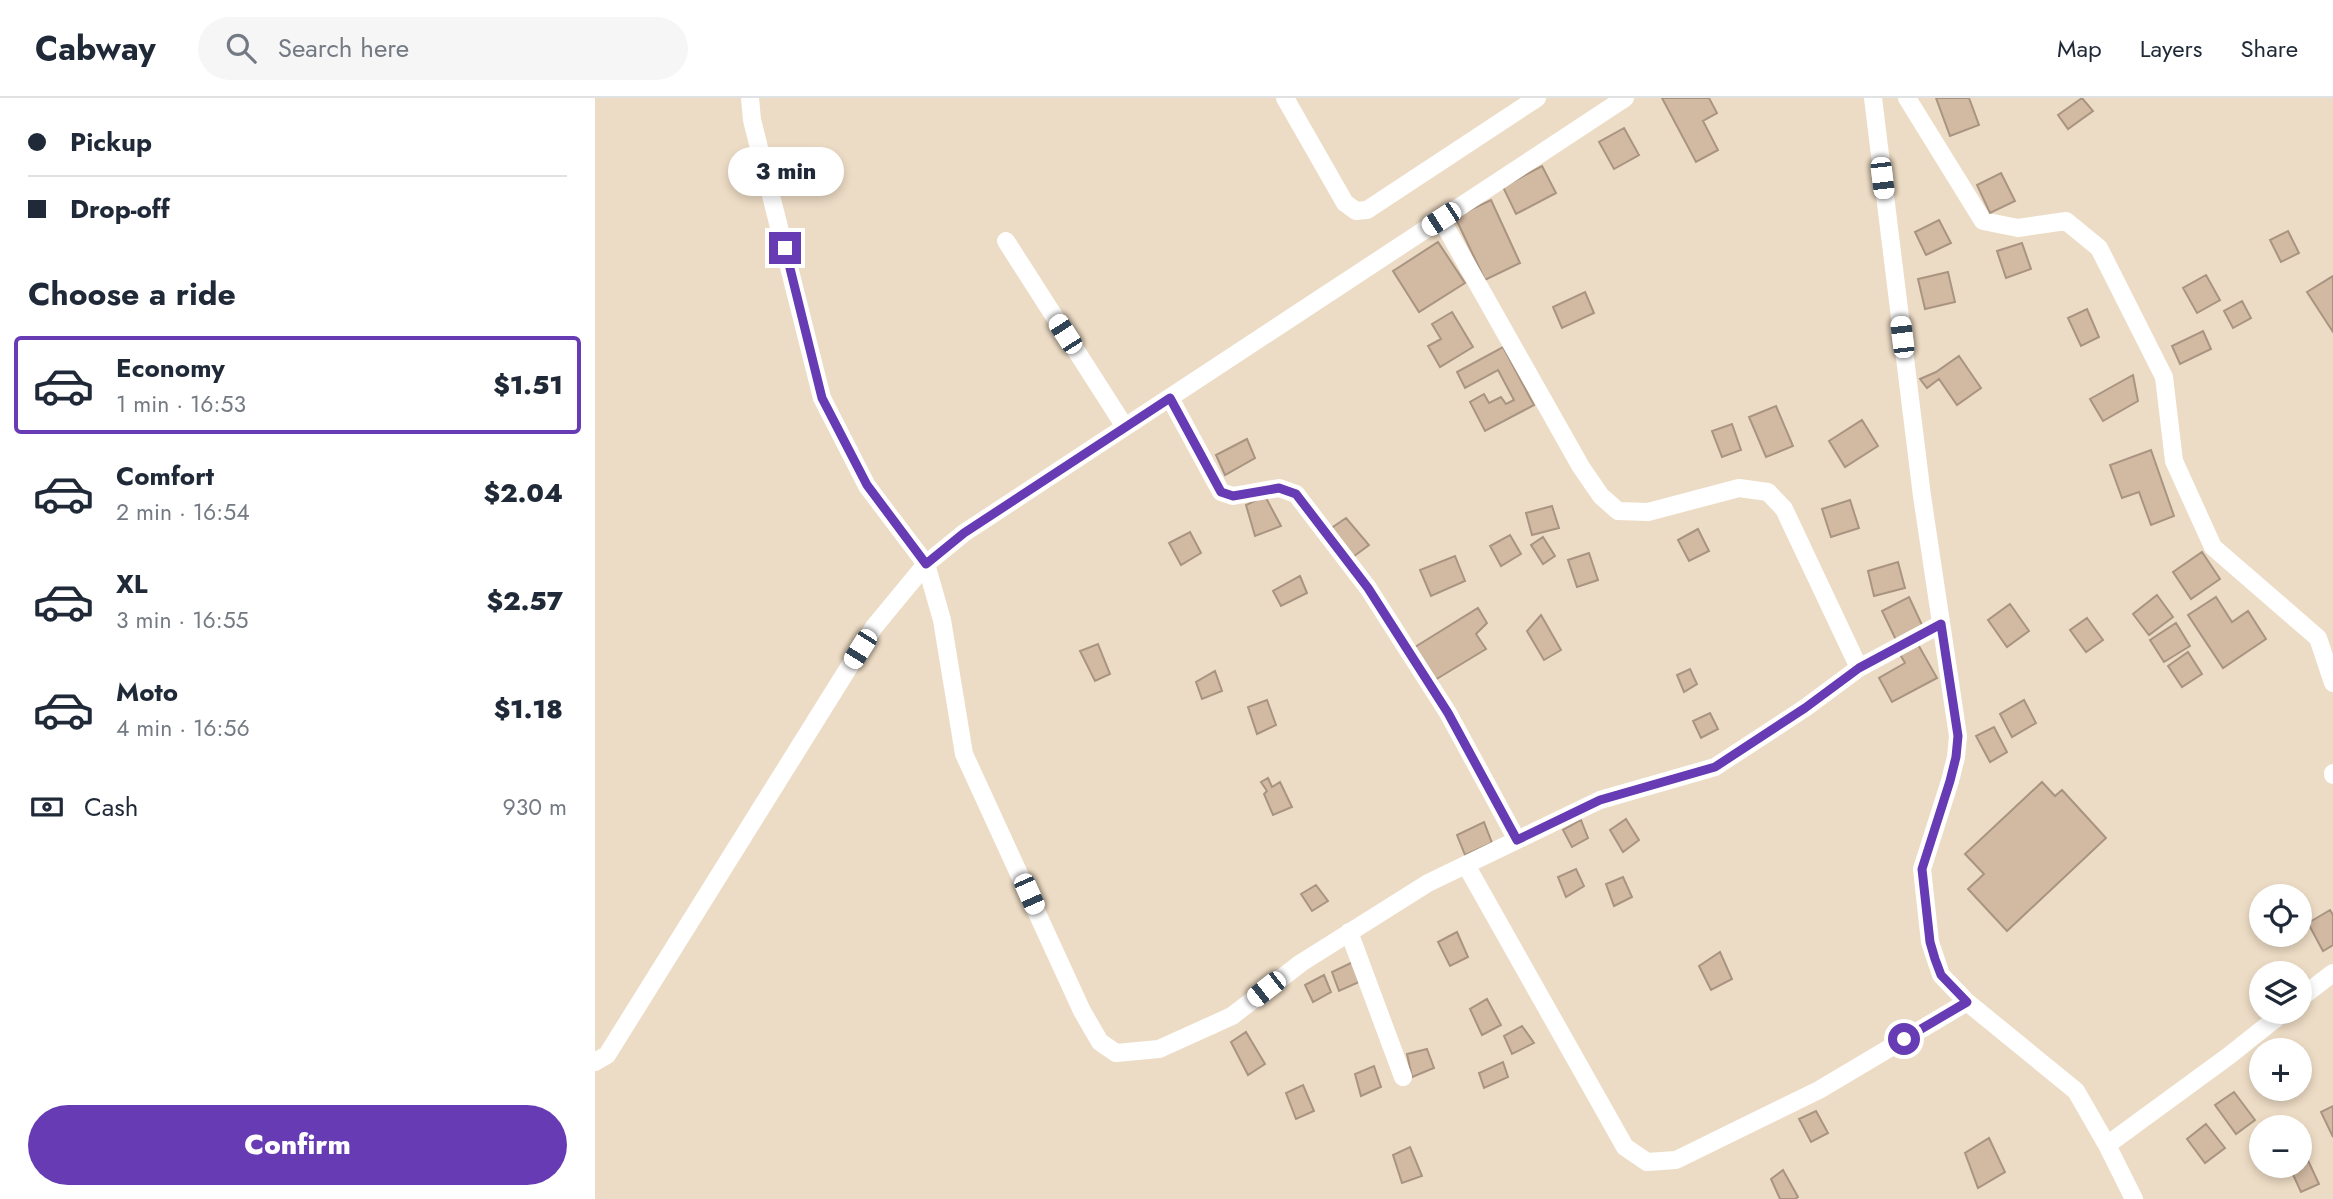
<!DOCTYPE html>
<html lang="en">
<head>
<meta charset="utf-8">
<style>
  body { margin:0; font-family:Jost,sans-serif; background:#f6f6f7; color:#1f2937; height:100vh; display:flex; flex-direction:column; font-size:26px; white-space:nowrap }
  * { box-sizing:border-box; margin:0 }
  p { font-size:23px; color:#747a83 }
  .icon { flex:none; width:38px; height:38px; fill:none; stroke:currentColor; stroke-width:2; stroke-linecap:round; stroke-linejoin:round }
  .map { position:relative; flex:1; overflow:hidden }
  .drawer { display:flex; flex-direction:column; background:#fff; width:595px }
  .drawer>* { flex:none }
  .banner { display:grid; align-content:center; height:154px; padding:0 28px; background:#fff }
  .tools { position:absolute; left:1654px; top:786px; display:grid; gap:14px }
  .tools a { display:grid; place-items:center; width:63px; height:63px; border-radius:50%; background:#fff; box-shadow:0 4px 10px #0003; font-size:35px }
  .end { position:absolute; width:32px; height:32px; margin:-16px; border:9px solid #663bb3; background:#fff; box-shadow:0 0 0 4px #fff }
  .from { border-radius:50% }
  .bubble { position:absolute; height:49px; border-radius:24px; background:#fff; box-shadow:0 4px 10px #0003; font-size:23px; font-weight:800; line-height:49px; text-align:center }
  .car { position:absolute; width:21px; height:42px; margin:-21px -10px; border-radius:9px; box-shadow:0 0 5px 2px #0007; background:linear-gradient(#fff 24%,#345 0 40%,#fff 0 76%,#345 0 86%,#fff 0) }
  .banner b { display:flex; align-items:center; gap:24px; height:66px; font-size:26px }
  .banner b+b { border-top:2px solid #e0e1e3 }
  .banner i { width:18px; height:18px; background:#1f2937 }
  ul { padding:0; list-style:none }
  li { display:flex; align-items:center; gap:21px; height:98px; margin:0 14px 10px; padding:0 14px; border:4px solid transparent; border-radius:7px }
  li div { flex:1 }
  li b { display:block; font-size:26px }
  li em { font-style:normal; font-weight:800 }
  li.current { border-color:#663bb3 }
  li>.icon { width:63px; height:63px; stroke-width:1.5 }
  h2 { padding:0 28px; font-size:32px; line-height:84px }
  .pay { display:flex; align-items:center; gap:18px; height:77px; padding:0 28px; font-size:26px }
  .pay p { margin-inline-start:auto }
  .cta { display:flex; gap:14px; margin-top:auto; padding:14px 28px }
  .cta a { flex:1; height:80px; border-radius:42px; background:#663bb3; color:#fff; font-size:28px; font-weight:800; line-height:80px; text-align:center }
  header { display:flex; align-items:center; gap:42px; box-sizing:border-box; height:98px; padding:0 35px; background:#fff; border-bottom:2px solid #e0e1e3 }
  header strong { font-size:33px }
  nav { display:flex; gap:38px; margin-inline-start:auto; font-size:24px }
  .search { width:490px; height:63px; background:#f6f6f7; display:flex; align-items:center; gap:18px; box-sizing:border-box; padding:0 24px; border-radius:38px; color:#747a83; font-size:26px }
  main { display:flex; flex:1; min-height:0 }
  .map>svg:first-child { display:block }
  .building { fill:#d1b9a2; stroke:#a99482; stroke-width:2 }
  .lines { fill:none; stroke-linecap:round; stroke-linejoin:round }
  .minor { stroke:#fff; stroke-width:18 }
  .route { stroke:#663bb3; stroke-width:9 }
</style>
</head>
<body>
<header>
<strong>Cabway</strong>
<div class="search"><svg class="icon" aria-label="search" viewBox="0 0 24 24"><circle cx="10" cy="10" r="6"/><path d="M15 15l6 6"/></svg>Search here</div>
<nav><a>Map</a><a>Layers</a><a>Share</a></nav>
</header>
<main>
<section class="drawer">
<div class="banner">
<b><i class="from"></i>Pickup</b>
<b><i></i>Drop-off</b>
</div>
<h2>Choose a ride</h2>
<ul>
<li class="current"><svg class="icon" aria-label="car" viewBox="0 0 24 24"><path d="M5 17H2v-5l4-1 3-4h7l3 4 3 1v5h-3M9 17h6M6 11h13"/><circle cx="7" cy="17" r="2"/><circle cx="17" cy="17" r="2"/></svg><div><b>Economy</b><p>1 min · 16:53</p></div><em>$1.51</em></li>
<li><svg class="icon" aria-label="car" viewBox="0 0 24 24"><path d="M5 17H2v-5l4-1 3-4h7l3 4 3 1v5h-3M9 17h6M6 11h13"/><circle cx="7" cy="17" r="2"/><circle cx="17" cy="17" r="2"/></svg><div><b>Comfort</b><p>2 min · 16:54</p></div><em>$2.04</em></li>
<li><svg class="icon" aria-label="car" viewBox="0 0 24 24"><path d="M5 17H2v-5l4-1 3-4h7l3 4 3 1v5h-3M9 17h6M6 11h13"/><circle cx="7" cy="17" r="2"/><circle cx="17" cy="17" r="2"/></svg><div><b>XL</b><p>3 min · 16:55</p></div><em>$2.57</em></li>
<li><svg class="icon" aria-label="car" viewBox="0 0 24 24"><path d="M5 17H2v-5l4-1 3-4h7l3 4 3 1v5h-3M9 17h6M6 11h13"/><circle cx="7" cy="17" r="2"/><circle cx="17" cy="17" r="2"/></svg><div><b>Moto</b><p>4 min · 16:56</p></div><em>$1.18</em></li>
</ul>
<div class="pay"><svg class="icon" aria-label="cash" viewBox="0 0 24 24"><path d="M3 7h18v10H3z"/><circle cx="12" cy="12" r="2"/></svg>Cash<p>930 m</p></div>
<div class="cta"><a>Confirm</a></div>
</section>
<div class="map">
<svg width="1738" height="1101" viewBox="0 0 1738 1101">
  <rect width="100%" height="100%" fill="#eddcc5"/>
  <!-- building -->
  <path class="building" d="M1067,0H1114L1122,15L1108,23L1123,52L1101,64Z
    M1341,0H1374L1384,27L1355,38Z
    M1487,0L1498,13L1473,31L1463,17Z
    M1029,30L1044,57L1019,71L1004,44Z
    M947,68L961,95L921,116L908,89Z
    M1406,75L1420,103L1395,115L1382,87Z
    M896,102L925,165L890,182L860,119Z
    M1344,122L1356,145L1331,157L1320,134Z
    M1693,133L1704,155L1686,164L1675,142Z
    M843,144L870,185L824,214L798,173Z
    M1427,145L1436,171L1411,180L1402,153Z
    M1353,174L1360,204L1330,211L1323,181Z
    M1611,177L1625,202L1602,215L1588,190Z
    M1738,178V234L1712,194Z
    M990,194L999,215L967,230L958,209Z
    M1647,203L1656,220L1638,230L1629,213Z
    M1492,211L1504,239L1486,248L1473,220Z
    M857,214L878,249L845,269L833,248L846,241L837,226Z
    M1608,233L1616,251L1585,266L1577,248Z
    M908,249L939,307L890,333L875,304L889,296L894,305L906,299L911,306L919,302L903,272L870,290L862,274Z
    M1364,258L1386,290L1362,307L1344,281L1332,290L1325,281L1341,274Z
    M1538,277L1543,303L1508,323L1495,301Z
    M1181,308L1198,348L1171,359L1154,319Z
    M1267,322L1283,348L1250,369L1234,343Z
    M1137,326L1146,352L1127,359L1117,333Z
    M652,341L660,360L630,377L621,357Z
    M1556,352L1579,418L1556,427L1544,394L1527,400L1515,367Z
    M670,398L686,428L660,438L651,407Z
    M1255,402L1264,430L1236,439L1227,411Z
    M957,408L964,430L937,437L931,415Z
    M751,420L774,447L758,459L735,431Z
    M1103,431L1114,453L1094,463L1083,442Z
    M595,434L606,455L586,467L574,445Z
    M915,437L926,456L906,468L895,448Z
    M948,439L960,458L948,466L936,447Z
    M1607,454L1625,481L1596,501L1578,474Z
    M994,455L1003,482L982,489L973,462Z
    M860,458L870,483L836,498L825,472Z
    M1303,464L1310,490L1279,498L1273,473Z
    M705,478L712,495L686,508L678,493Z
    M1562,497L1578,519L1554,537L1538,516Z
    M1314,499L1328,529L1301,542L1287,513Z
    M1621,499L1637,524L1653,513L1671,541L1628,570L1593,517Z
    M1415,506L1434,533L1412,549L1393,522Z
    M883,510L892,525L881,536L891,551L840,582L820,549Z
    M946,517L966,552L949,562L932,533Z
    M1492,520L1508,542L1491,554L1475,532Z
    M1581,525L1595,548L1569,564L1555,542Z
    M1321,543L1342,580L1297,604L1284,580L1310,565L1303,553Z
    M503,546L515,576L500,583L485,553Z
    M1593,554L1607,576L1587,589L1573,568Z
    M1095,571L1102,586L1089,594L1082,577Z
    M620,573L627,593L607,601L601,584Z
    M672,602L681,627L662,636L653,609Z
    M1429,602L1441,625L1417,639L1405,616Z
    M1115,615L1123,631L1106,640L1098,623Z
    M1399,629L1412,654L1395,664L1381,638Z
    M673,680L677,689L685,684L697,709L678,717L669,696L672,693L666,684Z
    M1447,684L1460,698L1467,692L1511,740L1412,833L1373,791L1389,776L1370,756Z
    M1031,721L1044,742L1028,754L1015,732Z
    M986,722L993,740L977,749L968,732Z
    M889,724L897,745L870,757L862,737Z
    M981,771L989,788L971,799L963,779Z
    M1028,779L1037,799L1019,808L1011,786Z
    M721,787L733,803L717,813L706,796Z
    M1735,812L1738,817V847L1728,853L1713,825Z
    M862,834L873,859L855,868L843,844Z
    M1125,854L1137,881L1116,892L1104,868Z
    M758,864L764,884L744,893L737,874Z
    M729,877L736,894L718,904L710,887Z
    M892,901L906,927L887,937L875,911Z
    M927,928L939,945L917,956L909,938Z
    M651,934L670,966L653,977L636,944Z
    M832,951L839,970L817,979L812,956Z
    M908,964L913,979L889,990L884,975Z
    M779,968L786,989L766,998L760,976Z
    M708,987L719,1013L701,1021L691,995Z
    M1639,994L1660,1022L1641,1036L1620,1007Z
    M1738,1008V1039L1726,1014Z
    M1221,1013L1233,1035L1216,1044L1204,1021Z
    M1611,1026L1630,1050L1610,1065L1592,1041Z
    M1394,1040L1410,1074L1383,1090L1370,1055Z
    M815,1049L827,1078L807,1085L798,1057Z
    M1710,1056L1724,1086L1706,1094L1694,1068H1704V1059Z
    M1188,1072L1203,1099L1200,1101H1185L1176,1081Z"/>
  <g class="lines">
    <!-- minor -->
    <path class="minor" d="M155,0L157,22L227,300L272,388L331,466L347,522L369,656L487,913L505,944L521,955L564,951L637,918L706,865L833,785L1005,702L1120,669L1210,610L1264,570L1346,526
      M690,0L750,105L761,113L772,112L942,0
      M1278,0L1327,398L1363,638L1361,659L1355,683L1327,771L1335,844L1346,877L1372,904L1481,993L1512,1047L1539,1101
      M1312,0L1388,123L1423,130L1471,123L1504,150L1569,279L1579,363L1618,449L1723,540L1738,585
      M846,121L986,369L1006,398L1023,413L1053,414L1144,390L1173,394L1189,411L1264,570
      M411,143L530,329
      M575,300L626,394L638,398L684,390L701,396L773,490L853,615L922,742
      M1738,675V677
      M871,767L1030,1049L1052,1064L1081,1062L1224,992L1372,904
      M754,834L808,979
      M1704,901L1738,875
      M0,964L12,957L279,529L331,466L369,435L1030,0
      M1512,1047L1635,957L1689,914"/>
  </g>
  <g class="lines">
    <!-- route -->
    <path class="route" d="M190,150L227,300L272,387L331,466L369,435L575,300L626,394L638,398L684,390L701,396L773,490L853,615L922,742L1005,702L1120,669L1210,610L1264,570L1346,526L1363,638L1361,659L1355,683L1327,771L1335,844L1340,861L1346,877L1372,904L1309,941"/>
  </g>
</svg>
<div class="tools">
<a><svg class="icon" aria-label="locate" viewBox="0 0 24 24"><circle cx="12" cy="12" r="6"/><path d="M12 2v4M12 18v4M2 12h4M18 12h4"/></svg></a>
<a><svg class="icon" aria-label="layers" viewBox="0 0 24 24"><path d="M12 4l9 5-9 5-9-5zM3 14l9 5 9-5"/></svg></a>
<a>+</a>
<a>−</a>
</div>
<i class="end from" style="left:1309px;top:941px"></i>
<i class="end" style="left:190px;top:150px"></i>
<div class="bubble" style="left:133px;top:49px;width:116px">3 min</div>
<i class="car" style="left:1287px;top:80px;rotate:173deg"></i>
<i class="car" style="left:846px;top:121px;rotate:237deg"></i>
<i class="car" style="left:470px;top:236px;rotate:327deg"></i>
<i class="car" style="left:1307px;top:239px;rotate:353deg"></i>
<i class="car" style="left:265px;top:551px;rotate:212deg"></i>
<i class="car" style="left:434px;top:796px;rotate:156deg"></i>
<i class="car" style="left:671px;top:891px;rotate:232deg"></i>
</div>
</main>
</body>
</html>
